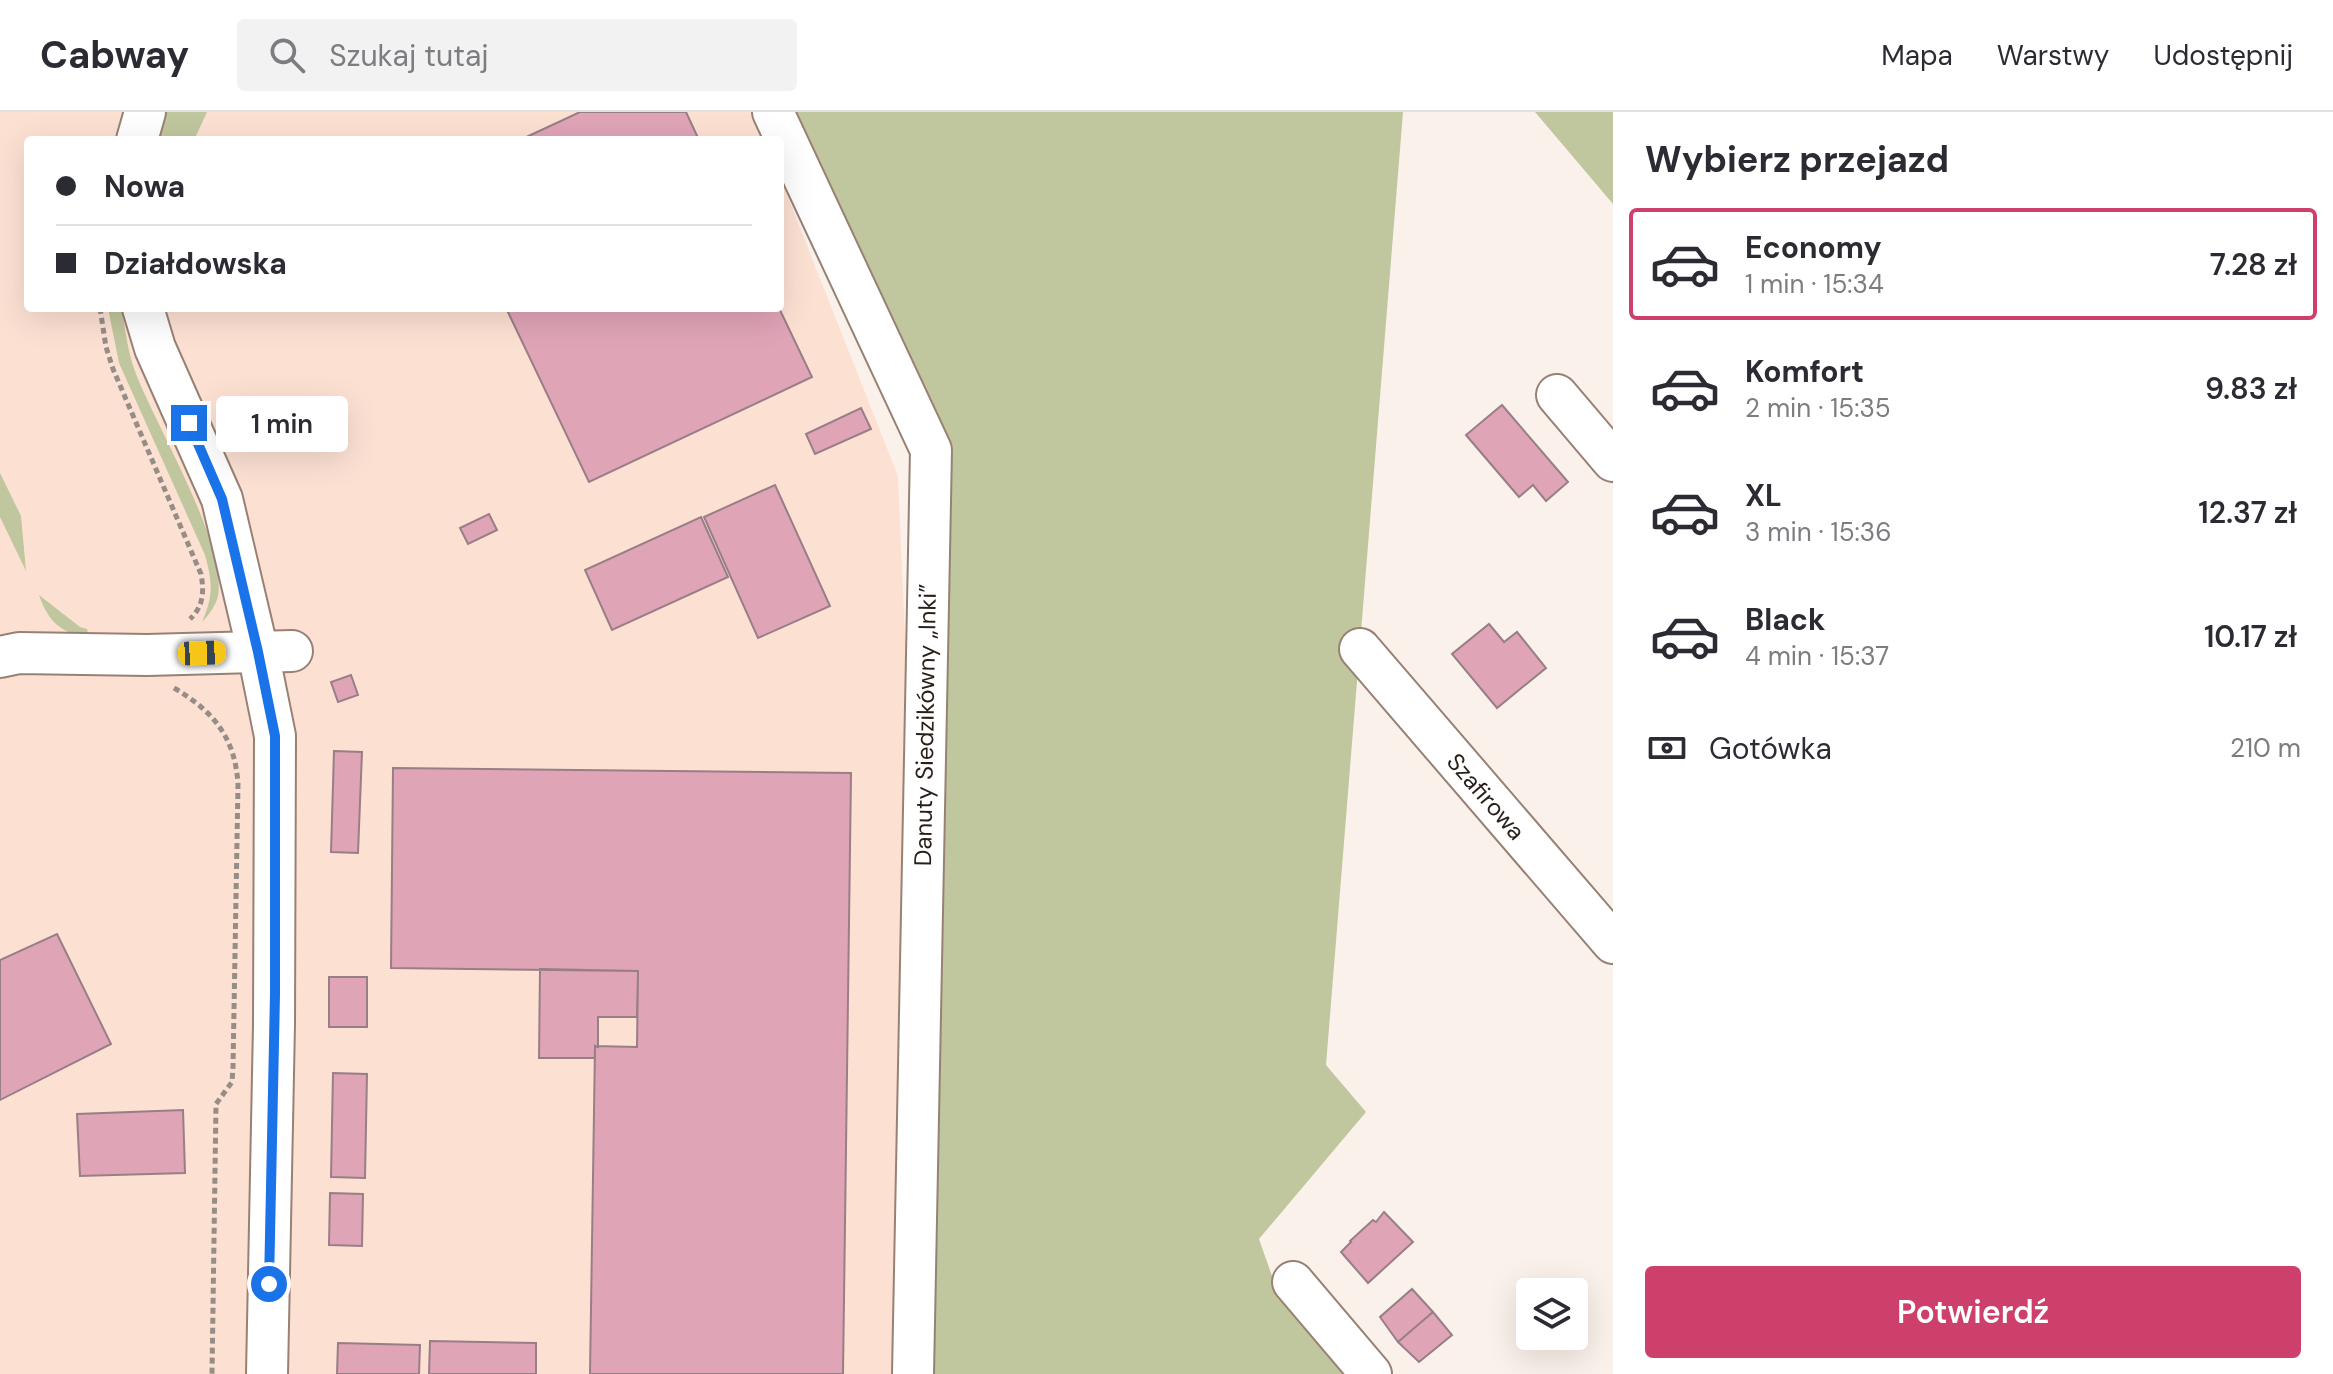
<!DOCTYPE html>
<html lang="pl">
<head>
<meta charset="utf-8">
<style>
  body { margin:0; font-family:"DM Sans",sans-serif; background:#f2f2f3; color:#2b2b33; height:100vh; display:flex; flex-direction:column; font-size:30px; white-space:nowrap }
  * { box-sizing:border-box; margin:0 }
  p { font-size:26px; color:#7c7c81 }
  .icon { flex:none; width:44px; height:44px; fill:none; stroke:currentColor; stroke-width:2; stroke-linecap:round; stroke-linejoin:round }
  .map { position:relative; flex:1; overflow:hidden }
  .side { display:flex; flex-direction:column; background:#fff; width:720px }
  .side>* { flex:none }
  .top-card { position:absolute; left:24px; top:24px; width:760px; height:176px; border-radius:8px; box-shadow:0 8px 32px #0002; display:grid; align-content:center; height:176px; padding:0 32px; background:#fff }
  .tools { position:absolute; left:1516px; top:1166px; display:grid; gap:16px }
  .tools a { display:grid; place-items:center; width:72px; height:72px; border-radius:8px; background:#fff; box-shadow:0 8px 32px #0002; font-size:40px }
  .end { position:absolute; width:36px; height:36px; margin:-18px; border:10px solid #1a73e8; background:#fff; box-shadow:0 0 0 4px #fff }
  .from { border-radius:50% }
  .bubble { position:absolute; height:56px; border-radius:8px; background:#fff; box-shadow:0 8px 32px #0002; font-size:26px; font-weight:600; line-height:56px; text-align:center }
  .car { position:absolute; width:24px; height:48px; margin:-24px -12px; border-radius:10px; box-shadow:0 0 6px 2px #0007; background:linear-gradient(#f5c518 24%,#345 0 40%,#f5c518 0 76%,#345 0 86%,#f5c518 0) }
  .top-card b { display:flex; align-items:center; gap:28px; height:76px; font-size:30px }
  .top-card b+b { border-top:2px solid #e1e1e2 }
  .top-card i { width:20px; height:20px; background:#2b2b33 }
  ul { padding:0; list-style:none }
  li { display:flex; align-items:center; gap:24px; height:112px; margin:0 16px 12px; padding:0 16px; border:4px solid transparent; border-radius:8px }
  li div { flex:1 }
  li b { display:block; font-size:30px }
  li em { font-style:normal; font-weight:600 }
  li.current { border-color:#cd406b }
  li>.icon { width:72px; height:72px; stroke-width:1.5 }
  h2 { padding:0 32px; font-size:36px; line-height:96px }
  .pay { display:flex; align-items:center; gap:20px; height:88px; padding:0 32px; font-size:30px }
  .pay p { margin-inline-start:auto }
  .cta { display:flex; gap:16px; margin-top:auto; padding:16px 32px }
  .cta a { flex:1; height:92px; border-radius:8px; background:#cd406b; color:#fff; font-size:32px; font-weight:600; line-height:92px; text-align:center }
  header { display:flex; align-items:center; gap:48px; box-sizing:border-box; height:112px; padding:0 40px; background:#fff; border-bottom:2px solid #e1e1e2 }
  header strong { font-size:38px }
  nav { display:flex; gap:44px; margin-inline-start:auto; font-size:28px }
  .search { width:560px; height:72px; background:#f2f2f3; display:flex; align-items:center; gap:20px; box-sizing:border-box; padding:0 28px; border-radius:8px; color:#7c7c81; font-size:30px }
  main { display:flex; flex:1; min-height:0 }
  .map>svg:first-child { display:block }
  .built { fill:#fce1d3 }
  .green { fill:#c0c69d }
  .building { fill:#e0a4b7; stroke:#987e86; stroke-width:2 }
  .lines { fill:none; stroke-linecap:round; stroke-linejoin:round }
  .minor-casing { stroke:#988174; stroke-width:44 }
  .path { stroke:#968d87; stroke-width:5; stroke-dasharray:6 4; stroke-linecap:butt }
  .minor { stroke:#fff; stroke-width:40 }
  .route { stroke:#1a73e8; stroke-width:10 }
  .labels { text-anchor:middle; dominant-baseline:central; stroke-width:6; stroke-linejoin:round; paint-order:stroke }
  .street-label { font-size:24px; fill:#281f1a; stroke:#fff }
</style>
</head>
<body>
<header>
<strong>Cabway</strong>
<div class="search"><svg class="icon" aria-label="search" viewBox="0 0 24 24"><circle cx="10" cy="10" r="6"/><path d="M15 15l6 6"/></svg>Szukaj tutaj</div>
<nav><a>Mapa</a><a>Warstwy</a><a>Udostępnij</a></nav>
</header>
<main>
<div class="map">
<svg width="1613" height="1262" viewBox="0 0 1613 1262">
  <rect width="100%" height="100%" fill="#fbf1eb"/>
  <!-- built -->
  <path class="built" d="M0,0H755L766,28H28V196H780V65L898,364L913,709L919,1262H0Z"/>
  <!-- green -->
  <path class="green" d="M161,0H207L194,28H160L158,23Z
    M793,0H1403L1326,953L1366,1000L1259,1127L1279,1184L1343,1262H919L913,709L927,283Z
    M1536,0H1613V92L1535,0Z
    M108,196H122C125,218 128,241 136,262C156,314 227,431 218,484C216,493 209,503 202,510C213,485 213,472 205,443L119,251Z
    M0,361L21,404L26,459L0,405Z
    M39,483L80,515L87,517L89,525C61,522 48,509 39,483Z"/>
  <!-- building -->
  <path class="building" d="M580,0H686L699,28H520Z
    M506,196H779L812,265L589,370Z
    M1502,293L1568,370L1546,389L1533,373L1519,385L1466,323Z
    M861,296L871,317L815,342L806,322Z
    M775,373L830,494L758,526L704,405Z
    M489,402L497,418L468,432L460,416Z
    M701,405L728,465L612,518L585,458Z
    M1489,512L1504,530L1517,520L1546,556L1497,596L1452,542Z
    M351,563L358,583L338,590L331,570Z
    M334,639L362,640L358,741L331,740Z
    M393,656L851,661L843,1262H590L595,934L637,935L638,859L391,856Z
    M57,822L111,932L0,988V848Z
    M540,857L638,859L637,905H598V935L595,934V946H539Z
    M329,865H367V915H329Z
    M333,961L367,962L365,1066L331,1065Z
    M183,998L185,1061L80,1064L77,1002Z
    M330,1081L363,1082L362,1134L329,1133Z
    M1384,1100L1413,1130L1368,1171L1341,1140L1351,1130L1350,1129L1373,1108L1376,1110Z
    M1412,1177L1433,1200L1398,1230L1380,1205Z
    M1433,1200L1452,1223L1419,1250L1398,1230Z
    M430,1229L536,1231V1262H429Z
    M338,1231L420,1233L419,1262H337Z"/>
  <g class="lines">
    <defs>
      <g id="minor">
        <path d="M773,0L931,338L913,1262"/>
        <path d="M137,28L145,0"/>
        <path d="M143,196L155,236L222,387L258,540L275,624L274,912L267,1262"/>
        <path d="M1557,283L1613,349"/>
        <path id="s1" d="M1360,537L1613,831"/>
        <path d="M0,545L19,541L147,543L292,539"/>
        <path d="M1293,1170L1371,1262"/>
      </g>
    </defs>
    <!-- minor casing -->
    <use href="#minor" class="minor-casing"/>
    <!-- path -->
    <path class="path" d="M100,196L106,235L113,257L201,462C204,479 204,494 190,507
      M174,576C213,599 235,625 238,672L233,955L232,970L216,992L212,1262"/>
    <!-- minor -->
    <use href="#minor" class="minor"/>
  </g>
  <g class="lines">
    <!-- route -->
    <path class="route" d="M189,311L222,387L258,540L275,624V882L269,1172"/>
  </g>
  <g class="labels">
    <!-- street labels -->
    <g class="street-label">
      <text transform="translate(925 613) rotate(-89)">Danuty Siedzikówny „Inki”</text>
      <text stroke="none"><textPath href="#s1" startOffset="194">Szafirowa</textPath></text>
    </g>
  </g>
</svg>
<div class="tools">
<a><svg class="icon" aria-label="layers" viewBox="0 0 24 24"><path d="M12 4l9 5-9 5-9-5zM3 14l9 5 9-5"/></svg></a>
</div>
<i class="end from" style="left:269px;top:1172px"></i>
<i class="end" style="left:189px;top:311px"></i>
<div class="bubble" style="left:216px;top:284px;width:132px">1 min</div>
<i class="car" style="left:202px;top:541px;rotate:88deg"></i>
<div class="top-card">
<b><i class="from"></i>Nowa</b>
<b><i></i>Działdowska</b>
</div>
</div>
<section class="side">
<h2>Wybierz przejazd</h2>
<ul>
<li class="current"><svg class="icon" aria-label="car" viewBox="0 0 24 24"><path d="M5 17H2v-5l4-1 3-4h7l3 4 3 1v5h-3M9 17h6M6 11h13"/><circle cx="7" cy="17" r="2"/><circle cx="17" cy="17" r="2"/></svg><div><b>Economy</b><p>1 min · 15:34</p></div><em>7.28 zł</em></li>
<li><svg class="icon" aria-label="car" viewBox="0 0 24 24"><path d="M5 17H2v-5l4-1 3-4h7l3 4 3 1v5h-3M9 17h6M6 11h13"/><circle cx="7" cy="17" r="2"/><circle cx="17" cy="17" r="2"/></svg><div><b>Komfort</b><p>2 min · 15:35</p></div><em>9.83 zł</em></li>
<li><svg class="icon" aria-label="car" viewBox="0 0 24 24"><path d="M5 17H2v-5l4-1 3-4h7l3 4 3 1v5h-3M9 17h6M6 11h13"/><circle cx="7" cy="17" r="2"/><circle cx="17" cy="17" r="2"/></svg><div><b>XL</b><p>3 min · 15:36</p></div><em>12.37 zł</em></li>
<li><svg class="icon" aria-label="car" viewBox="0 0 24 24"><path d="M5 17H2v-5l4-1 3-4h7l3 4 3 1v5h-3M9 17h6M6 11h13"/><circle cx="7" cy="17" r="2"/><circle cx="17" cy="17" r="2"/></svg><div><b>Black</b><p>4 min · 15:37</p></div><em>10.17 zł</em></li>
</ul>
<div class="pay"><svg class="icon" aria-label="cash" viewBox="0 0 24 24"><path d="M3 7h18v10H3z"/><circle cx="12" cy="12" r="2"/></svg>Gotówka<p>210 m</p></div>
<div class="cta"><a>Potwierdź</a></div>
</section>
</main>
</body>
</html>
